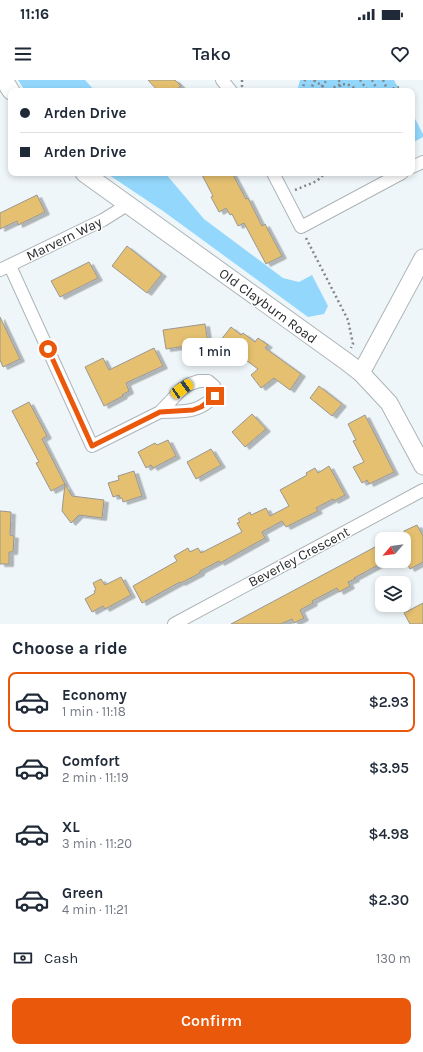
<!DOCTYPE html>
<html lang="en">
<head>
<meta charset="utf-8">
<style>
  body { margin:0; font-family:Karla,sans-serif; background:#f6f6f7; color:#1f2937; height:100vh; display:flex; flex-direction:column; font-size:15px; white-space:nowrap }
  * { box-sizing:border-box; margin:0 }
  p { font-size:13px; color:#747a83 }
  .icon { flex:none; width:22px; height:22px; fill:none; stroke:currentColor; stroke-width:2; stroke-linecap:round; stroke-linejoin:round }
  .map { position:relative; height:544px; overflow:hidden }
  .sheet { display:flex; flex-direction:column; background:#fff; flex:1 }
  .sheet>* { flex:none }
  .hud { position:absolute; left:8px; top:8px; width:407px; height:88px; border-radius:8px; box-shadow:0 2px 6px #0003; display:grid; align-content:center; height:88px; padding:0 12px; background:#fff }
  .needle { width:26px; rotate:242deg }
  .controls { position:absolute; left:375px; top:452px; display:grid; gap:8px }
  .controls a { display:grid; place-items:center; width:36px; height:36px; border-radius:8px; background:#fff; box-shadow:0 2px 6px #0003; font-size:20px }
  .end { position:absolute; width:18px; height:18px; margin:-9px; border:5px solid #ea580c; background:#fff; box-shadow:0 0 0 2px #fff }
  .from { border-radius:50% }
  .bubble { position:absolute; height:28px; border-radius:8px; background:#fff; box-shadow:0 2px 6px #0003; font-size:13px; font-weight:600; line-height:28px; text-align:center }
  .car { position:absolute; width:12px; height:24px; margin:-12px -6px; border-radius:5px; box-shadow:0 0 3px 1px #0007; background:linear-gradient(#f5c518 24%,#345 0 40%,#f5c518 0 76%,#345 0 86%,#f5c518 0) }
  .hud b { display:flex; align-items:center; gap:14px; height:38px; font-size:15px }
  .hud b+b { border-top:1px solid #e0e1e3 }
  .hud i { width:10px; height:10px; background:#1f2937 }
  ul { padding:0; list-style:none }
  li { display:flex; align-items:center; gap:12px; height:60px; margin:0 8px 6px; padding:0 4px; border:2px solid transparent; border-radius:8px }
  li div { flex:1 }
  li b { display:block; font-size:15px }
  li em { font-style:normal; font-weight:600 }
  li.on { border-color:#ea580c }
  li>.icon { width:36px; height:36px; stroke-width:1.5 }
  h2 { padding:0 12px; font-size:18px; line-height:48px }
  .pay { display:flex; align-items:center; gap:10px; height:44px; padding:0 12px; font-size:15px }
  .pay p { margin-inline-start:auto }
  .action { display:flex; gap:8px; margin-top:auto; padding:8px 12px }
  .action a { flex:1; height:46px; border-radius:8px; background:#ea580c; color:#fff; font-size:16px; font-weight:600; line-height:46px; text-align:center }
  .status { display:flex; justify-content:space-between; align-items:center; height:28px; padding:0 20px; background:#fff; direction:ltr }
  .status svg { height:11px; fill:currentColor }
  header { display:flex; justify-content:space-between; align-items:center; height:52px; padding:0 12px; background:#fff; font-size:18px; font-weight:600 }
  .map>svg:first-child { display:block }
  .green { fill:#93d8fc }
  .building { fill:#e4c070; stroke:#9a9792; filter:url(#shadow) }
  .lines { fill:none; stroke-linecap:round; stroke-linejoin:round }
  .street-casing { stroke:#adb4b7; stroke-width:14 }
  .secondary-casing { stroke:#adb4b7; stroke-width:19 }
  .path { stroke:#83878a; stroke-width:2.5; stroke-dasharray:2 3; stroke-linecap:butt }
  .street { stroke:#fff; stroke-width:12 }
  .secondary { stroke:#fff; stroke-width:17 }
  .route { stroke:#ea580c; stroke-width:5 }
  .labels { text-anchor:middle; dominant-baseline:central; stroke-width:3; stroke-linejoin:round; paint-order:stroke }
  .street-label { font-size:14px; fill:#292b2d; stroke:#fff }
</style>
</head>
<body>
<div class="status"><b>11:16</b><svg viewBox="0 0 49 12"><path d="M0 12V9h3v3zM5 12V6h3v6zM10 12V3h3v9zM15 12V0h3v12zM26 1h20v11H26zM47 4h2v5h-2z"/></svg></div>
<header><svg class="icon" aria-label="menu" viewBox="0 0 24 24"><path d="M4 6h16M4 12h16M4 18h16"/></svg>Tako<svg class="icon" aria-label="heart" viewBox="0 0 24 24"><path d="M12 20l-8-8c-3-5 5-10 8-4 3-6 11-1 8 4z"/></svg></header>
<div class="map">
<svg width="423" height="544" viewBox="0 0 423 544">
  <defs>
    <filter id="shadow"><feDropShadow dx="4.5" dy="2.5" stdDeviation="0" flood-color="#0004"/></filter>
  </defs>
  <rect width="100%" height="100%" fill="#eff6f9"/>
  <!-- green -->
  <path class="green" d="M18,0H85L95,11H25Z
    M300,0H394L400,11H297Z
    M412,33L423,54V57L412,63Z
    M106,93H165L204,139L283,198L299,202L312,195L328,226L324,234L308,237L163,131Z"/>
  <!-- building -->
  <path class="building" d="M148,0H175L181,6L174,11H158Z
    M201,93H232L246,119L248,118L262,146L265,144L282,176L266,184L244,143L238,146L232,134L230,135L226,128L219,132L211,117L213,116Z
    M37,115L45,132L18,145L17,141L0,149V133Z
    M127,166L162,194L147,213L112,186Z
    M89,182L98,198L60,217L51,201Z
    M0,237L20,279L3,287L0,280Z
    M205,244L208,263L166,269L163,250Z
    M231,247L241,255L243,253L255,262L258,258L268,265L265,268L301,294L290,310L274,298L261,308L251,295L258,289L220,261Z
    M154,268L163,286L126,303L129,311L122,315L123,316L104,326L85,287L103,278L109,290Z
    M319,306L342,324L332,336L310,318Z
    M29,322L47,356L42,359L65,404L51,411L36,383L39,382L12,331Z
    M252,334L266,349L245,367L232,352Z
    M365,335L394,392L369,404L367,400L362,403L353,387L364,382L353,361L356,360L348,344Z
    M168,360L176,376L153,388L151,385L146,388L138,372L155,363L157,365Z
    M211,369L221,385L196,399L187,382Z
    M329,386L345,415L334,421L333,419L316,428L318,431L286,447L282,441L262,452L265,458L220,483L219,481L200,491V493L181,503L180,502L142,523L133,506L177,481L174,476L188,468L190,472L198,468L201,473L242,452L237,443L240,442L238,439L250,432L251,435L266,428L270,436L289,426L280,410L307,395L306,393L315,388L318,393Z
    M134,391L142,416L123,422L122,418H120L119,415L113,417L108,403L119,400L118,396Z
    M65,404L72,416L104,420L102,438L79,435L71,443L62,431Z
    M0,431L11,432L10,455L14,456L13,472H9V484H0Z
    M417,445L423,456V482L410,489L404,477V451Z
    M375,467L376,470L382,467V483L354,498L355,499L348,502L350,506L339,512L337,508L312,521L313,523L300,530L304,538L294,543L292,539L281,544H231Z
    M121,497L131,515L105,529L103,526L92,532L85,519L95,513L94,511L96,510L93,503L101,499L105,505Z
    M423,523V544H410L404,533Z"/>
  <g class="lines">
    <defs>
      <path id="street" d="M222,0L231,11
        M412,87L423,82
        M273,93L301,147L402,93
        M10,186L92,366L160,332L182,309L190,304L199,301H208L214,306L215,316C197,334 183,331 160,332
        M0,190L103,140L127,125
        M174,544L423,410"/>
      <path id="secondary" d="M4,0L11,11
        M84,93L347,282L361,293L389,323L423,386
        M361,293L423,178"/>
    </defs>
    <!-- street casing -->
    <use href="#street" class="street-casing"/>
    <!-- secondary casing -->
    <use href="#secondary" class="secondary-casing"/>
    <!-- path -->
    <path class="path" d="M242,0V6L245,11
      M314,0L329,11
      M339,0L341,11
      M360,0L368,11
      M372,0L378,11
      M383,0L388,11
      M302,11L305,0
      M310,11L315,0
      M319,11L322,6L327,0
      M330,11C338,2 349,2 358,11
      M383,11L399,7
      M295,110L317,101L325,93
      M306,158L348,240L353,264L351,268"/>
    <!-- street -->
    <use href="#street" class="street"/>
    <!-- secondary -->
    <use href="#secondary" class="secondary"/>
  </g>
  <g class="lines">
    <!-- route -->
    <path class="route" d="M48,269L92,366L160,332L193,330L201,327L215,316"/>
  </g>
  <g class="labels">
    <!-- street labels -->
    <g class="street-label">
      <text transform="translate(64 159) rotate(-26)">Marvern Way</text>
      <text transform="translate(268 226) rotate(36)">Old Clayburn Road</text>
      <text transform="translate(299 477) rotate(-28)">Beverley Crescent</text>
    </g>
  </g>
</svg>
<div class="controls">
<a><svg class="needle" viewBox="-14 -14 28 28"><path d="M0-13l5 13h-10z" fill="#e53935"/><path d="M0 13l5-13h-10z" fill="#747a83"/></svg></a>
<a><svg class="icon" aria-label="layers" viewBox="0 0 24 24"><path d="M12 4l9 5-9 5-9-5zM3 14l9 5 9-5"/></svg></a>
</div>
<i class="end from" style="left:48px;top:269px"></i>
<i class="end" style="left:215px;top:316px"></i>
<div class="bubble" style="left:182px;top:258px;width:66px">1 min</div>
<i class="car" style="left:182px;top:309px;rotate:55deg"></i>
<div class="hud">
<b><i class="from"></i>Arden Drive</b>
<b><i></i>Arden Drive</b>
</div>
</div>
<section class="sheet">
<h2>Choose a ride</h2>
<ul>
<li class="on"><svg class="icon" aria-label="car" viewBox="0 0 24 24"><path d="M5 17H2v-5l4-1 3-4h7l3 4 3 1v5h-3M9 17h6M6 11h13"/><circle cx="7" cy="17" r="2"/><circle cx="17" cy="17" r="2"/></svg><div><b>Economy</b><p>1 min · 11:18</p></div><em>$2.93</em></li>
<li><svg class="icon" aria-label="car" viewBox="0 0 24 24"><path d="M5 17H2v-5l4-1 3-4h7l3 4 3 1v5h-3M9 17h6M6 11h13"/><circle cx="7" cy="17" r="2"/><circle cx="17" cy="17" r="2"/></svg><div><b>Comfort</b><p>2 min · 11:19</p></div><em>$3.95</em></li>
<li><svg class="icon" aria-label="car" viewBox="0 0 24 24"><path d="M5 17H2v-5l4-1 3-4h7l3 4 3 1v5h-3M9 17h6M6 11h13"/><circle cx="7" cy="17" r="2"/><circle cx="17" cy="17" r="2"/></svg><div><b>XL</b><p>3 min · 11:20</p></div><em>$4.98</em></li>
<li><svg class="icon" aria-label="car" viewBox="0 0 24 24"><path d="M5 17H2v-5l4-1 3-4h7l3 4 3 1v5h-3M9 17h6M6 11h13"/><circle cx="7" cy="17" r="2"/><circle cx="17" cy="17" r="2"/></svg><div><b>Green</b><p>4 min · 11:21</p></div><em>$2.30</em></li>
</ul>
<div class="pay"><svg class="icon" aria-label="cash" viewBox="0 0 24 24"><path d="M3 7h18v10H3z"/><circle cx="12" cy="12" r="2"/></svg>Cash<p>130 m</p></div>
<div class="action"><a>Confirm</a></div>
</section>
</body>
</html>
